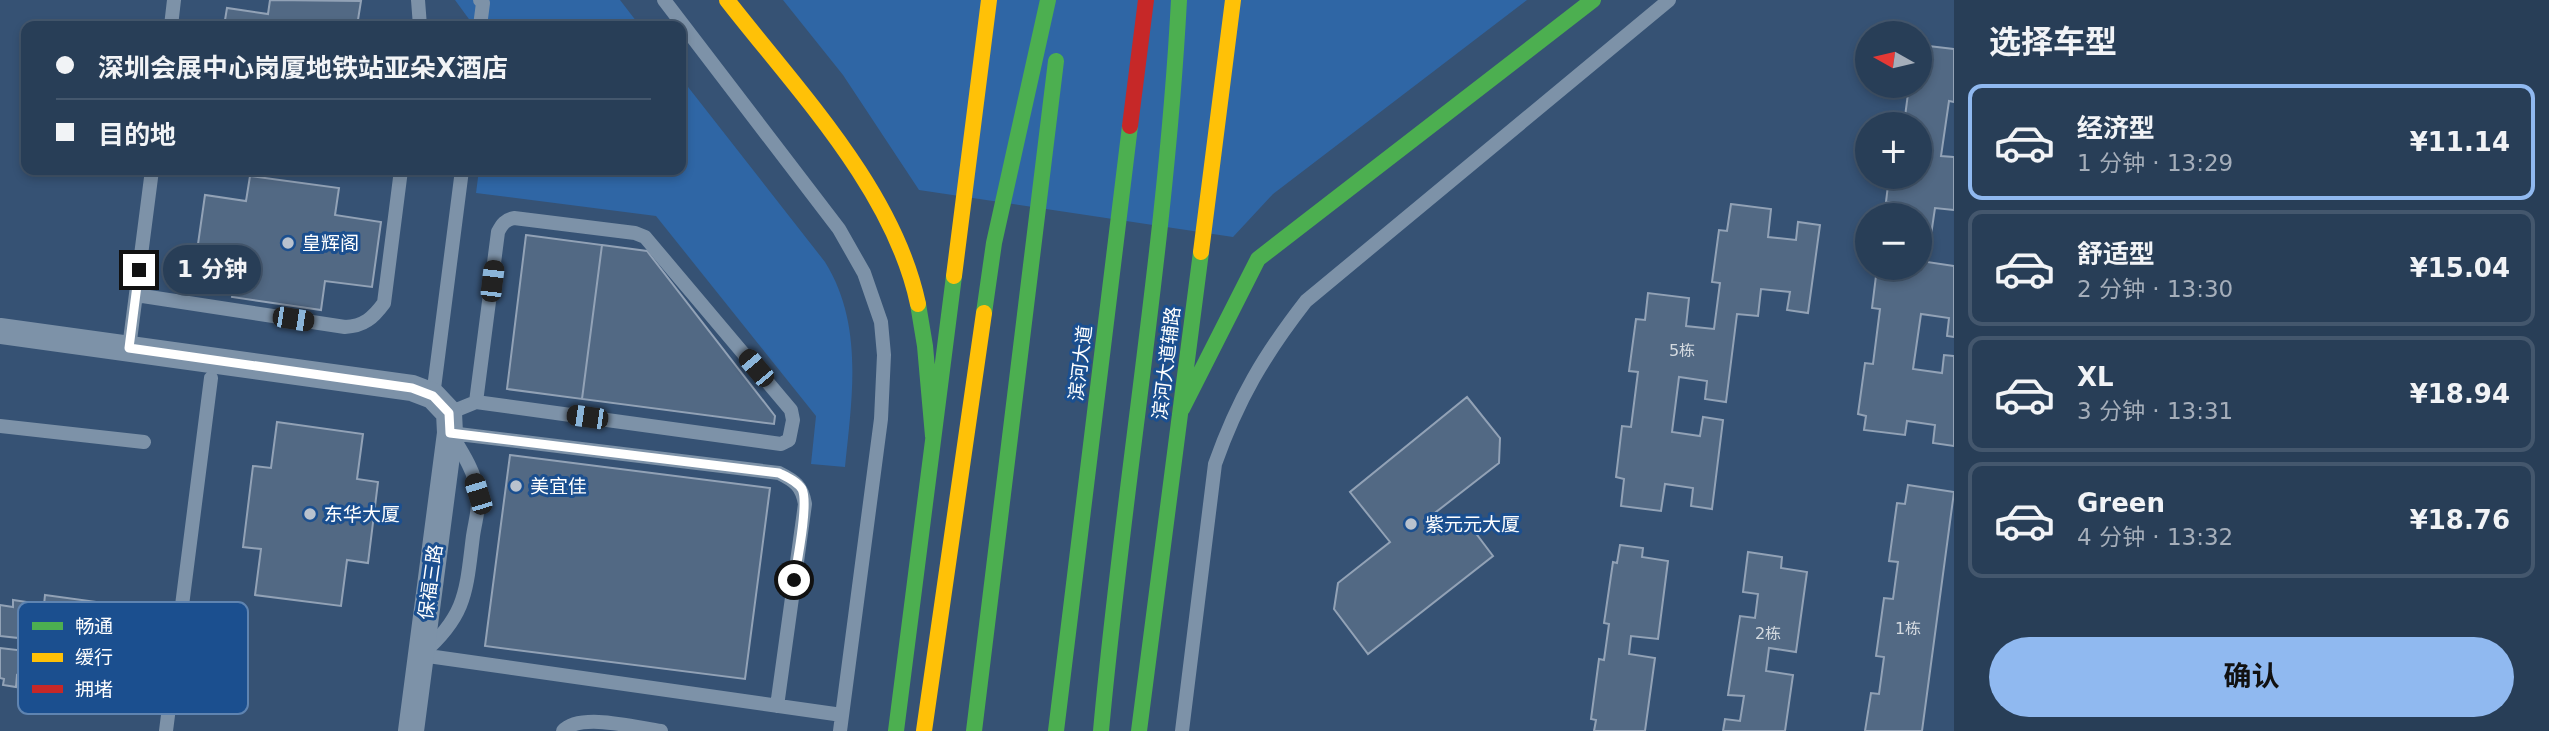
<!DOCTYPE html>
<html lang="zh">
<head>
<meta charset="utf-8">
<style>
  body { margin:0; font-family:"DejaVu Sans","Noto Sans SC",sans-serif; background:#30455d; color:#f1f3f6; height:100vh; display:flex; flex-direction:column; font-size:26px; white-space:nowrap }
  * { box-sizing:border-box; margin:0 }
  p { font-size:23px; color:#a5aeba }
  .icon { flex:none; width:38px; height:38px; fill:none; stroke:currentColor; stroke-width:2; stroke-linecap:round; stroke-linejoin:round }
  .map { position:relative; flex:1; overflow:hidden }
  .sheet { display:flex; flex-direction:column; background:#283e57; width:595px }
  .sheet>* { flex:none }
  .banner { position:absolute; left:21px; top:21px; width:665px; height:154px; border-radius:14px; box-shadow:0 4px 10px #0003,0 0 0 2px #44576d; display:grid; align-content:center; height:154px; padding:0 35px; background:#283e57 }
  .needle { width:46px; rotate:278deg }
  .controls { position:absolute; left:1855px; top:21px; display:grid; gap:14px }
  .controls a { display:grid; place-items:center; width:77px; height:77px; border-radius:50%; background:#283e57; box-shadow:0 4px 10px #0003,0 0 0 2px #44576d; font-size:35px }
  .end { position:absolute; width:32px; height:32px; margin:-16px; border:9px solid #fff; background:#111; box-shadow:0 0 0 4px #111 }
  .from { border-radius:50% }
  .bubble { position:absolute; height:49px; border-radius:24px; background:#283e57; box-shadow:0 4px 10px #0003,0 0 0 2px #44576d; font-size:23px; font-weight:700; line-height:49px; text-align:center }
  .car { position:absolute; width:21px; height:42px; margin:-21px -10px; border-radius:9px; box-shadow:0 0 5px 2px #0007; background:linear-gradient(#222 24%,#8ab4d8 0 40%,#222 0 76%,#8ab4d8 0 86%,#222 0) }
  .banner b { display:flex; align-items:center; gap:24px; height:66px; font-size:26px }
  .banner b+b { border-top:2px solid #44576d }
  .banner i { width:18px; height:18px; background:#f1f3f6 }
  ul { padding:0; list-style:none }
  li { display:flex; align-items:center; gap:21px; height:116px; margin:0 14px 10px; padding:0 21px; border:4px solid #44576d; border-radius:14px }
  li div { flex:1 }
  li b { display:block; font-size:26px }
  li em { font-style:normal; font-weight:700 }
  li.current { border-color:#90b9f0 }
  li>.icon { width:63px; height:63px; stroke-width:1.5 }
  h2 { padding:0 35px; font-size:32px; line-height:84px }
  .action { display:flex; gap:14px; margin-top:auto; padding:14px 35px }
  .action a { flex:1; height:80px; border-radius:42px; background:#90b9f0; color:#111; font-size:28px; font-weight:700; line-height:80px; text-align:center }
  main { display:flex; flex:1; min-height:0 }
  .map>svg:first-child { display:block }
  .green { fill:#2f66a5 }
  .building { fill:#526984; stroke:#92a2b6; stroke-width:2 }
  .lines { fill:none; stroke-linecap:round; stroke-linejoin:round }
  .lane { stroke:#7d92a8; stroke-width:14 }
  .street { stroke:#7d92a8; stroke-width:26 }
  .fast { stroke:#4caf50; stroke-width:16 }
  .slow { stroke:#ffc107; stroke-width:16 }
  .jam { stroke:#c62828; stroke-width:16 }
  .route { stroke:#fff; stroke-width:9 }
  .poi-dot { fill:#b9c2ce; stroke:#1b4f8f; stroke-width:2.5 }
  .labels { text-anchor:middle; dominant-baseline:central; stroke-width:6; stroke-linejoin:round; paint-order:stroke }
  .number-label { font-size:16px; fill:#d4dae0 }
  .poi-label { font-size:19px; fill:#fff; stroke:#1b4f8f; text-anchor:start }
  .street-label { font-size:19px; fill:#fff; stroke:#1b4f8f }
  .key { fill:#1b4f8f; stroke:#5f84b1; stroke-width:2 }
  .key-label { font-size:19px; fill:#fff }
</style>
</head>
<body>
<main>
<div class="map">
<svg width="1954" height="731" viewBox="0 0 1954 731">
  <rect width="100%" height="100%" fill="#365274"/>
  <!-- green -->
  <path class="green" d="M455,0H620L640,26H474Z
    M783,0H1527L1273,194L1233,237L919,190L843,75Z
    M681,78L825,262C864,325 852,397 845,467L811,464L816,416L656,216L476,193L479,170H681Z"/>
  <!-- building -->
  <path class="building" d="M270,0L361,1L357,26H224L227,8L268,14Z
    M1920,45L1954,49V102L1949,101L1941,156L1954,157V210L1935,208L1927,262L1954,266V337L1947,336L1949,318L1921,314L1913,369L1942,373L1944,355L1954,356V446L1933,443L1935,425L1907,421L1905,435L1864,430L1866,416L1858,414L1865,363L1873,364L1880,309L1872,308L1877,268H1920V215H1892L1894,203L1886,202L1889,177H1920V124H1904L1909,86H1920Z
    M250,176L339,188L335,215L381,222L372,287L325,281L321,310L232,297L236,271L195,265L205,195L246,201Z
    M1731,204L1771,209L1768,237L1796,240L1798,222L1820,225L1808,313L1787,310L1790,292L1761,289L1758,316L1737,314L1726,402L1705,399L1707,381L1679,377L1672,432L1700,436L1703,417L1723,420L1712,509L1691,506L1693,488L1665,484L1661,511L1621,506L1624,479L1616,477L1622,426L1631,427L1638,372L1629,371L1636,319L1645,320L1648,293L1689,298L1686,326L1714,329L1720,283L1712,282L1719,230L1727,231Z
    M526,235L602,245L582,399L507,389Z
    M602,245L647,251L775,416L774,424L582,399Z
    M1467,397L1500,438L1499,463L1436,512L1450,530L1465,519L1493,556L1368,654L1334,609L1338,583L1390,542L1350,492Z
    M277,422L363,434L357,479L378,482L368,563L347,560L341,606L255,595L261,549L243,547L253,466L271,468Z
    M510,455L770,488L745,679L485,646Z
    M1908,485L1954,492L1922,731H1865L1871,693L1879,694L1884,657L1876,656L1884,598L1893,599L1898,562L1889,561L1897,503L1905,504Z
    M1620,545L1643,548L1642,557L1668,561L1658,639L1631,636L1629,654L1655,658L1645,731H1594L1596,720L1591,719L1599,659L1604,660L1609,624L1604,623L1613,562L1617,563Z
    M1748,552L1782,557L1781,568L1807,572L1796,652L1769,648L1766,671L1793,675L1785,731H1723L1725,719L1740,721L1744,696L1728,695L1740,616L1755,618L1758,594L1743,592Z
    M45,595L119,605L116,625L134,627L135,616L148,617L147,624L163,626L158,656L126,651L124,664L157,668L153,698L138,696L137,702L124,701L125,689L108,687L105,707L32,698L34,678L17,675L16,687L3,685L4,679L0,678V648L25,651L27,639L0,636V605L13,607V600L27,602L25,613L43,615Z"/>
  <g class="lines">
    <!-- lane -->
    <path class="lane" d="M418,0L420,26
      M664,0L839,229L864,273L881,322L884,355L881,419L840,731
      M171,26L174,0
      M480,26L483,3L480,0
      M136,295L345,327C364,326 373,318 384,303L401,170
      M129,348L152,170
      M433,396L462,170
      M449,413L476,402L781,444L789,440L793,420L791,410L645,237L635,233L514,218C505,220 502,224 498,232L476,402
      M0,426L144,442
      M450,433L779,473C795,481 802,486 805,504L777,706
      M422,654C467,615 466,591 473,536C475,522 480,506 478,493C475,472 462,452 451,434
      M421,655L842,715
      M166,731L211,378
      M563,731C580,712 638,728 661,731
      M1182,731L1215,464C1238,399 1264,355 1306,301L1669,0"/>
    <!-- street -->
    <path class="street" d="M0,331L412,388L433,396L449,413L450,433L411,731"/>
    <!-- fast -->
    <path class="fast" d="M918,304L925,346L933,436
      M984,313L994,243L1048,0
      M1182,409L1258,259L1593,0
      M896,731L954,276
      M974,731L1056,61
      M1056,731L1130,126
      M1101,731C1123,487 1166,245 1179,0
      M1139,731L1201,252"/>
    <!-- slow -->
    <path class="slow" d="M727,0C797,90 894,190 918,304
      M1201,252L1233,0
      M954,276L989,0
      M924,731L984,313"/>
    <!-- jam -->
    <path class="jam" d="M1130,126L1146,0"/>
  </g>
  <g class="lines">
    <!-- route -->
    <path class="route" d="M139,270L129,348L412,388L433,396L449,413L450,433L779,473C787,477 797,481 802,489C809,503 797,562 794,580"/>
  </g>
  <!-- markers -->
  <g class="poi-dot">
    <circle cx="288" cy="243" r="7"/>
    <circle cx="516" cy="486" r="7"/>
    <circle cx="310" cy="514" r="7"/>
    <circle cx="1411" cy="524" r="7"/>
  </g>
  <g class="labels">
    <!-- number labels -->
    <g class="number-label">
      <text x="1682" y="350">5栋</text>
      <text x="1908" y="628">1栋</text>
      <text x="1768" y="633">2栋</text>
    </g>
    <!-- poi labels -->
    <g class="poi-label">
      <text x="302" y="243">皇辉阁</text>
      <text x="530" y="486">美宜佳</text>
      <text x="324" y="514">东华大厦</text>
      <text x="1425" y="524">紫元元大厦</text>
    </g>
    <!-- street labels -->
    <g class="street-label">
      <text transform="translate(1080 363) rotate(-83)">滨河大道</text>
      <text transform="translate(1166 363) rotate(-83)">滨河大道辅路</text>
      <text transform="translate(430 582) rotate(-82)">保福三路</text>
    </g>
  </g>
  <!-- legend -->
  <rect x="18" y="602" width="230" height="112" rx="10" class="key"/>
  <rect x="32" y="622" width="31" height="8" fill="#4caf50"/>
  <rect x="32" y="653" width="31" height="9" fill="#ffc107"/>
  <rect x="32" y="685" width="31" height="8" fill="#c62828"/>
  <g class="key-label">
    <text x="75" y="633">畅通</text>
    <text x="75" y="664">缓行</text>
    <text x="75" y="696">拥堵</text>
  </g>
</svg>
<div class="controls">
<a><svg class="needle" viewBox="-14 -14 28 28"><path d="M0-13l5 13h-10z" fill="#e53935"/><path d="M0 13l5-13h-10z" fill="#a5aeba"/></svg></a>
<a>+</a>
<a>−</a>
</div>
<i class="end from" style="left:794px;top:580px"></i>
<i class="end" style="left:139px;top:270px"></i>
<div class="bubble" style="left:163px;top:245px;width:98px">1 分钟</div>
<i class="car" style="left:492px;top:281px;rotate:7deg"></i>
<i class="car" style="left:293px;top:319px;rotate:99deg"></i>
<i class="car" style="left:756px;top:368px;rotate:320deg"></i>
<i class="car" style="left:587px;top:417px;rotate:278deg"></i>
<i class="car" style="left:478px;top:494px;rotate:343deg"></i>
<div class="banner">
<b><i class="from"></i>深圳会展中心岗厦地铁站亚朵X酒店</b>
<b><i></i>目的地</b>
</div>
</div>
<section class="sheet">
<h2>选择车型</h2>
<ul>
<li class="current"><svg class="icon" aria-label="car" viewBox="0 0 24 24"><path d="M5 17H2v-5l4-1 3-4h7l3 4 3 1v5h-3M9 17h6M6 11h13"/><circle cx="7" cy="17" r="2"/><circle cx="17" cy="17" r="2"/></svg><div><b>经济型</b><p>1 分钟 · 13:29</p></div><em>¥11.14</em></li>
<li><svg class="icon" aria-label="car" viewBox="0 0 24 24"><path d="M5 17H2v-5l4-1 3-4h7l3 4 3 1v5h-3M9 17h6M6 11h13"/><circle cx="7" cy="17" r="2"/><circle cx="17" cy="17" r="2"/></svg><div><b>舒适型</b><p>2 分钟 · 13:30</p></div><em>¥15.04</em></li>
<li><svg class="icon" aria-label="car" viewBox="0 0 24 24"><path d="M5 17H2v-5l4-1 3-4h7l3 4 3 1v5h-3M9 17h6M6 11h13"/><circle cx="7" cy="17" r="2"/><circle cx="17" cy="17" r="2"/></svg><div><b>XL</b><p>3 分钟 · 13:31</p></div><em>¥18.94</em></li>
<li><svg class="icon" aria-label="car" viewBox="0 0 24 24"><path d="M5 17H2v-5l4-1 3-4h7l3 4 3 1v5h-3M9 17h6M6 11h13"/><circle cx="7" cy="17" r="2"/><circle cx="17" cy="17" r="2"/></svg><div><b>Green</b><p>4 分钟 · 13:32</p></div><em>¥18.76</em></li>
</ul>
<div class="action"><a>确认</a></div>
</section>
</main>
</body>
</html>
